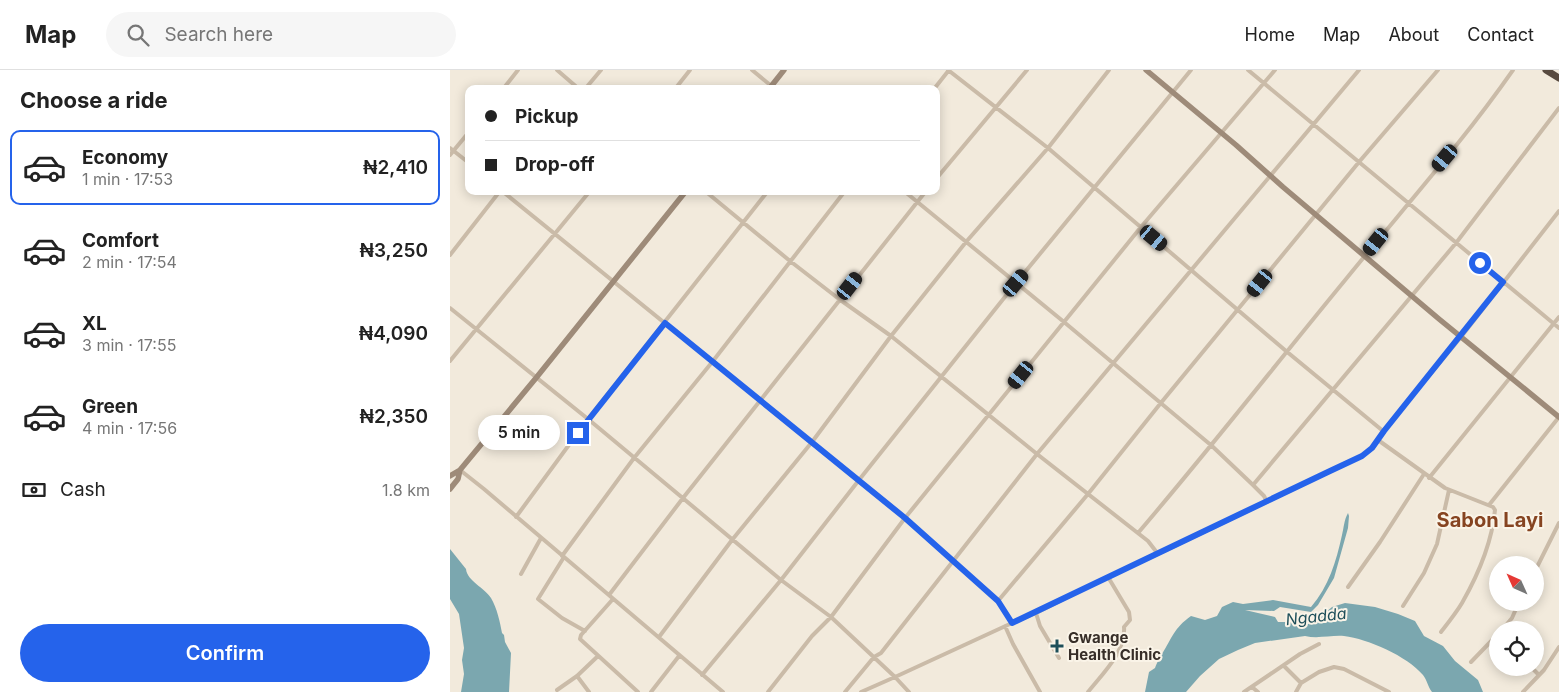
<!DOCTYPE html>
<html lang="en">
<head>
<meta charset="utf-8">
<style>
  body { margin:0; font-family:Inter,sans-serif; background:#f6f6f6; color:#222; height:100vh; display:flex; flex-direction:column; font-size:19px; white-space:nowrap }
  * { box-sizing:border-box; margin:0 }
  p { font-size:16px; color:#767676 }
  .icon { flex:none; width:28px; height:28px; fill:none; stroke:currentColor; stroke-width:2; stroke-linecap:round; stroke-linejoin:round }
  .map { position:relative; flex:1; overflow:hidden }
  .drawer { display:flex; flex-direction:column; background:#fff; width:450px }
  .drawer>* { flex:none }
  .hud { position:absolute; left:15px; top:15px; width:475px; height:110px; border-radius:10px; box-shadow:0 2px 12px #0003; display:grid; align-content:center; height:110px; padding:0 20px; background:#fff }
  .needle { width:32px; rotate:315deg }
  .buttons { position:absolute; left:1039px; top:486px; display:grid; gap:10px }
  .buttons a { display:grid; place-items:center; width:55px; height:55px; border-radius:50%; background:#fff; box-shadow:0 2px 12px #0003; font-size:25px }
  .end { position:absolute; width:22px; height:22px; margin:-11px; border:6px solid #2563eb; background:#fff; box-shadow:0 0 0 2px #fff }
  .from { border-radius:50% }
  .bubble { position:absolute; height:35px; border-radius:18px; background:#fff; box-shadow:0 2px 12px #0003; font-size:16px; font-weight:600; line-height:35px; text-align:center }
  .car { position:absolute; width:15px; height:30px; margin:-15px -8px; border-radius:6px; box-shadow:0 0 4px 1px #0007; background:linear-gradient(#222 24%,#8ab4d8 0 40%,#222 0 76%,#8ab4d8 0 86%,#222 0) }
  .hud b { display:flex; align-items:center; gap:18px; height:48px; font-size:19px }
  .hud b+b { border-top:1px solid #e0e0e0 }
  .hud i { width:12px; height:12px; background:#222 }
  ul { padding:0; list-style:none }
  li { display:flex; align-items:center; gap:15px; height:75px; margin:0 10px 8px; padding:0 10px; border:2px solid transparent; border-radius:10px }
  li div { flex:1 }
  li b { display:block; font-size:19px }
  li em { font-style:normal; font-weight:600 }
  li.active { border-color:#2563eb }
  li>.icon { width:45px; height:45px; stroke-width:1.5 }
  h2 { padding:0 20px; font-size:22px; line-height:60px }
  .pay { display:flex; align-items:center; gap:12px; height:55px; padding:0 20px; font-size:19px }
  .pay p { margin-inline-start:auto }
  .button { display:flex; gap:10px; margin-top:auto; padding:10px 20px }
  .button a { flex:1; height:58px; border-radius:30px; background:#2563eb; color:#fff; font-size:20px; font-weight:600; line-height:58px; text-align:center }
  header { display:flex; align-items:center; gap:30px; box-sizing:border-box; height:70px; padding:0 25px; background:#fff; border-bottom:1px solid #e0e0e0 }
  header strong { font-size:24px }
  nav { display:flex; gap:28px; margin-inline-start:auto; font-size:18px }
  .search { width:350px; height:45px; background:#f6f6f6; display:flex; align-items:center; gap:12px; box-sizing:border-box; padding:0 18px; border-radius:28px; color:#767676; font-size:19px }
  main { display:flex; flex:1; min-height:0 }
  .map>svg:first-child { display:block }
  .water { fill:#7ba7af }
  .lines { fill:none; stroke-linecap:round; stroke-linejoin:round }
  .street { stroke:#cabba8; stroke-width:4 }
  .secondary { stroke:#9e8b79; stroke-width:5.5 }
  .highway { stroke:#584a3f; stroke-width:7 }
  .route { stroke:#2563eb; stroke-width:6 }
  .poi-dot { fill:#1d4e59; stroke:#faf4e8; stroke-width:2 }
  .labels { text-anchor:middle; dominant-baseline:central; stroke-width:4; stroke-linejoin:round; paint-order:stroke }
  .poi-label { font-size:15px; font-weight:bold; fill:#372e28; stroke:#faf4e8; text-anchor:start }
  .water-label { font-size:16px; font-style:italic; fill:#1d4e59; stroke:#faf4e8 }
  .district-label { font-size:20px; font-weight:bold; fill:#864421; stroke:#faf4e8 }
</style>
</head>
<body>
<header>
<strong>Map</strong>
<div class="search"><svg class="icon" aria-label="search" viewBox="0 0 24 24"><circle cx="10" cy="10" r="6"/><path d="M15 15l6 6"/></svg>Search here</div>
<nav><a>Home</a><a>Map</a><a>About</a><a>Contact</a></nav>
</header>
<main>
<section class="drawer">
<h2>Choose a ride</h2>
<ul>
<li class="active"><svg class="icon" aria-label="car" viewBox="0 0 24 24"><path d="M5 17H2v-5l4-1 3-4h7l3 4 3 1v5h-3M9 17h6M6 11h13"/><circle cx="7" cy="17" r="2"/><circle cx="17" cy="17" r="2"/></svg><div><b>Economy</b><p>1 min · 17:53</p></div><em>₦2,410</em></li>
<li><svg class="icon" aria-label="car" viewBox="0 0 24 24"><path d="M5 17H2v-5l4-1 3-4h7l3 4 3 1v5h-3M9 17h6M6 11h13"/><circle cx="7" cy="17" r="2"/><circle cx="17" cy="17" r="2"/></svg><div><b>Comfort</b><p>2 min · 17:54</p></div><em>₦3,250</em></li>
<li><svg class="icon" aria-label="car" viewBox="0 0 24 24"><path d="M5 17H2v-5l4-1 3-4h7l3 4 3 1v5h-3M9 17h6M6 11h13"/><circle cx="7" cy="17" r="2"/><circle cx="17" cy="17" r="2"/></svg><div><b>XL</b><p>3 min · 17:55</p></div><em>₦4,090</em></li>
<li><svg class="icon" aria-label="car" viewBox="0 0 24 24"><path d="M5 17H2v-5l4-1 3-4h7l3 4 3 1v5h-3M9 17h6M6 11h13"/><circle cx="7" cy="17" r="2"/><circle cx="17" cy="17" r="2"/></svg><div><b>Green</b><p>4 min · 17:56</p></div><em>₦2,350</em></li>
</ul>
<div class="pay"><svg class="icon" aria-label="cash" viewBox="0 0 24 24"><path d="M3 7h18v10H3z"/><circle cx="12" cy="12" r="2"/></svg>Cash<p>1.8 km</p></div>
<div class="button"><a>Confirm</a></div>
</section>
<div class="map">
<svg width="1109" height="622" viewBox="0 0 1109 622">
  <rect width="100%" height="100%" fill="#f2eadc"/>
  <!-- water -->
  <path class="water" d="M898,443L899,446L898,458L884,508L868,535L861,542L830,537L824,541L795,540L825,547L828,552H846L851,555L863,553L882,537L895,533L925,537L948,544L965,551L974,566L993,576L1005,591L1028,610L1033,622H982C978,617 977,610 973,605C957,586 918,569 894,566C881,565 868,569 855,566L805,573L788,580L769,589L750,606L736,622H695L699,602L705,598C707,592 709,590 712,584C722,568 724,558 741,546L755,550L767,546L772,537L783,532L793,534L823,530L861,537C879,516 886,492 892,465C894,457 894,450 898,443Z
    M0,479L16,499C17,511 35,518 41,528C47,538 50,552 52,563L54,565L55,572L61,583L59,622H11L14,604L12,590L14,578L9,544L0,529Z"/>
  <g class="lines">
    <!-- street -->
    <path class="street" d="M107,0L129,19
      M302,0L325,19
      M498,0L598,78L836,281L933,361
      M798,0L1109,258
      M53,19L68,0
      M135,19L151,0
      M225,19L240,0
      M484,19L499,0
      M0,78L19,93
      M0,85L19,62
      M486,109L577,0
      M52,121L455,448L548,531L562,553L586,543L590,556L609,588
      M255,121L340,191L389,229L441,266L587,384L698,471L708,484L658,507
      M454,121L614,252L762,376L803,415L814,426L817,432
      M0,185L50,121
      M0,238L138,349L331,510L381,547L445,607L562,553
      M0,291L140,121
      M928,370L995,418L1043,437L1045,440C1042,472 1028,505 1012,533C1006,543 998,553 991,562
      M10,400L34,419L273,622
      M979,408L1109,247
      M803,415L1006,173L1109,38
      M1039,435L1109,347
      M66,447L138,349L318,121
      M688,463C759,380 826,294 896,209C952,140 1012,73 1063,0
      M708,484L912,386L923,378L933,361L1011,267L1109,141
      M112,486L184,388L263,291L395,121
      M114,487L88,529L112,548L135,561
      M1085,501L1109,453
      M71,504L91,468
      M898,517L930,472L974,404
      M159,525L233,428L476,121
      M163,529L131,565L130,569L188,622
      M548,531L638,424L710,334L909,92L988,0
      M953,536L974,503L987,474L999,420
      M586,543L658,507L679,542L680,550L674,557C676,582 652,604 638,622
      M555,556L563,574L590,622
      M1052,560L1062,548L1069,532
      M209,567L282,470L362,372L441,266L516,172L598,78L659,0
      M1021,592L1048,564
      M834,596L851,613
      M1082,598L1089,605
      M252,605L331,510L409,410L566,213L741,0
      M127,606L139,622
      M802,617L808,622
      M107,620L127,606L148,586
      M201,622L229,586
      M318,622L362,566L381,547L455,448L691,157L825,0
      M395,622L424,587L431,583L587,384L909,0
      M411,622L445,607L459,622
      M794,622L850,584L869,574
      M846,622L851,613L869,602L884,597L894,599L939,622
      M1073,622L1094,600L1109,577"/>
    <!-- secondary -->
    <path class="secondary" d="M696,0L786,75L833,117L989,249L1109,347
      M319,19L334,0
      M0,406L10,400
      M0,419L8,409L10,400L86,308L236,121"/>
    <!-- highway -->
    <path class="highway" d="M1096,0L1109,8"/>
  </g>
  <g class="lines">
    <!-- route -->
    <path class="route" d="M128,363L215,253L455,448L548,531L562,553L880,401L912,386L922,378L934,361L1053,212L1030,193"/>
  </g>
  <!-- markers -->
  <path class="poi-dot" d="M604.5 568.5h5v5h5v5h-5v5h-5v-5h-5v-5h5z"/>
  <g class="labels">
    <!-- poi labels -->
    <g class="poi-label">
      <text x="618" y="567">Gwange<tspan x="618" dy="17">Health Clinic</tspan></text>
    </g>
    <!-- water labels -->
    <g class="water-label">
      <text transform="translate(866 546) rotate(-6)">Ngadda</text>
    </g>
    <!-- district labels -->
    <g class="district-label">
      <text x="1040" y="450">Sabon Layi</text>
    </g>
  </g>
</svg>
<div class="buttons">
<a><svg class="needle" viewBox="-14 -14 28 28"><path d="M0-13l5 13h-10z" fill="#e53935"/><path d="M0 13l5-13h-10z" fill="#767676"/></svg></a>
<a><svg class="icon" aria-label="locate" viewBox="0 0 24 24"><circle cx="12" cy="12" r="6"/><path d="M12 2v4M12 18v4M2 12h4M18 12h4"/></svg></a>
</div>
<i class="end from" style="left:1030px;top:193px"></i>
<i class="end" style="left:128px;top:363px"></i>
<div class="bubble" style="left:28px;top:345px;width:82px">5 min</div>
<i class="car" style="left:995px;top:88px;rotate:220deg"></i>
<i class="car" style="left:704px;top:168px;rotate:130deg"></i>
<i class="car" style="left:926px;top:172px;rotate:219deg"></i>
<i class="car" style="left:566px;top:213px;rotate:40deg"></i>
<i class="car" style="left:810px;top:213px;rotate:219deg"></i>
<i class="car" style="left:400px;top:216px;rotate:38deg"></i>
<i class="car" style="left:571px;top:305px;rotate:219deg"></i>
<div class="hud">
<b><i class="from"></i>Pickup</b>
<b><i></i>Drop-off</b>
</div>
</div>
</main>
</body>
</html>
